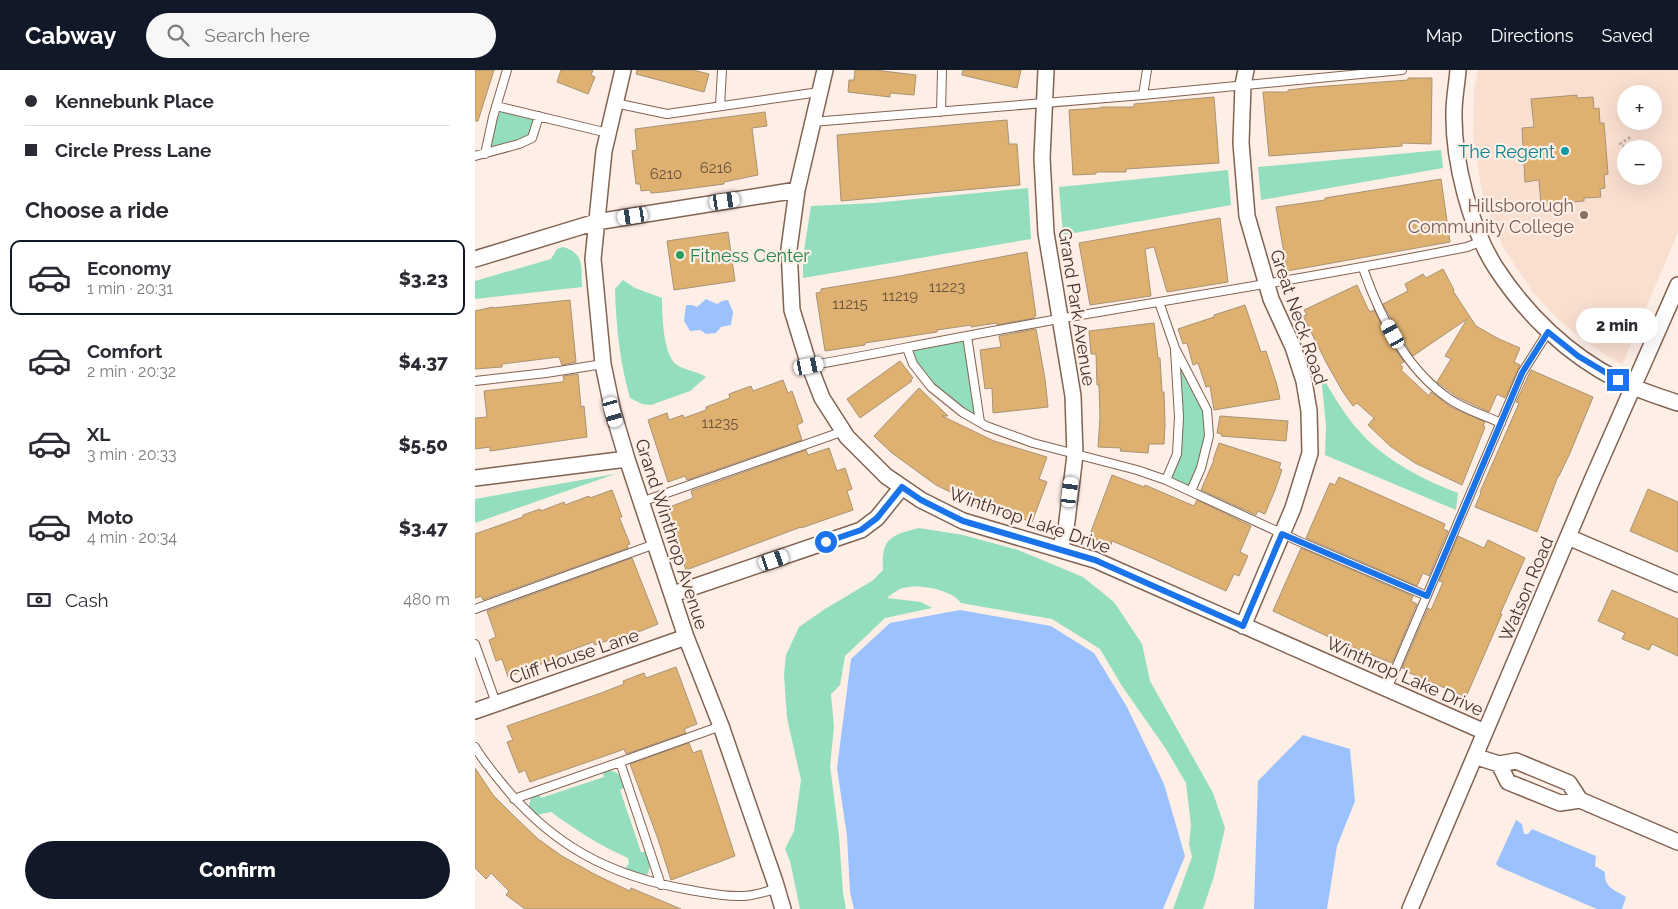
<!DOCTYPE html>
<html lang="en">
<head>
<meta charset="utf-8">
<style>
  body { margin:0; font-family:Raleway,sans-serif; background:#f7f7f7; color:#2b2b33; height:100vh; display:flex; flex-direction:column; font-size:19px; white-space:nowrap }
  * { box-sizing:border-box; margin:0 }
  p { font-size:16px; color:#7c7c81 }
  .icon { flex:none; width:28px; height:28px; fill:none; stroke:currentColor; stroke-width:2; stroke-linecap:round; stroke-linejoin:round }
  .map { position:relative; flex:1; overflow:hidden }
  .drawer { display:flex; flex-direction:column; background:#fff; width:475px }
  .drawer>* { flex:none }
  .top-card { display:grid; align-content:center; height:110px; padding:0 25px; background:#fff }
  .fabs { position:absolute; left:1142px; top:15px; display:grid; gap:10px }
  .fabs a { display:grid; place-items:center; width:45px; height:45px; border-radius:50%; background:#fff; box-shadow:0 5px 20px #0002; font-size:25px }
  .end { position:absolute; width:22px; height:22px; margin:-11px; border:6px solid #1a73e8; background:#fff; box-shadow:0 0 0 2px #fff }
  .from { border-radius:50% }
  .bubble { position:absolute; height:35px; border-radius:18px; background:#fff; box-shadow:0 5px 20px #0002; font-size:16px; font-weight:800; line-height:35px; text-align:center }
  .car { position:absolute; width:15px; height:30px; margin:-15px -8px; border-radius:6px; box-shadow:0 0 4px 1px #0007; background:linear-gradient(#fff 24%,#345 0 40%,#fff 0 76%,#345 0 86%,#fff 0) }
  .top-card b { display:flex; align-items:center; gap:18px; height:48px; font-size:19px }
  .top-card b+b { border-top:1px solid #e1e1e2 }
  .top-card i { width:12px; height:12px; background:#2b2b33 }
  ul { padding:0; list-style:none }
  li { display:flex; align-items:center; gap:15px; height:75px; margin:0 10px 8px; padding:0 15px; border:2px solid transparent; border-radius:10px }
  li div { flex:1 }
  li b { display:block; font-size:19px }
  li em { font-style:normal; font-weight:800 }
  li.on { border-color:#111827 }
  li>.icon { width:45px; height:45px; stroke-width:1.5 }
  h2 { padding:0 25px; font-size:22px; line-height:60px }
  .pay { display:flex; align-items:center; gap:12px; height:55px; padding:0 25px; font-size:19px }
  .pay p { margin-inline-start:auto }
  .primary-button { display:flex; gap:10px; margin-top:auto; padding:10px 25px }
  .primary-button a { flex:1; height:58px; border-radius:30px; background:#111827; color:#fff; font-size:20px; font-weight:800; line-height:58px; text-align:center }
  header { display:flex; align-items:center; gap:30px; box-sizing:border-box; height:70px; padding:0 25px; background:#111827; color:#fff }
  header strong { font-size:24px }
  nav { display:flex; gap:28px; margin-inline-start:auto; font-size:18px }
  .search { width:350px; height:45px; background:#f7f7f7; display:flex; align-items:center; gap:12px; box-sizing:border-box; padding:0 18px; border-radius:28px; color:#7c7c81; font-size:19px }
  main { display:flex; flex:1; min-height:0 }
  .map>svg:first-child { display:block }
  .built { fill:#f9dfd0; fill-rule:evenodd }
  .green { fill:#93debc }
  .water { fill:#9cc1ff }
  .building { fill:#deb171; stroke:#a89375 }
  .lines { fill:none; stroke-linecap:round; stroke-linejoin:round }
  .service-casing { stroke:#826351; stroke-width:10 }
  .minor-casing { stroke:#826351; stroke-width:18 }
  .path { stroke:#baaba3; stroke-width:2.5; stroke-dasharray:2.5 2.5; stroke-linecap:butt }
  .service { stroke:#fff; stroke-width:8 }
  .minor { stroke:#fff; stroke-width:15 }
  .route { stroke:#1a73e8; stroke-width:6 }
  .culture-dot { fill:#0f9aa8; stroke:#fdeee6; stroke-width:2 }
  .education-dot { fill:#8d6e63; stroke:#fdeee6; stroke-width:2 }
  .leisure-dot { fill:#2e9e5b; stroke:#fdeee6; stroke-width:2 }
  .labels { text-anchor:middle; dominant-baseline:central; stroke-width:4.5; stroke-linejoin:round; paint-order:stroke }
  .number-label { font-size:15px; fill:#6a543e }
  .culture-label { font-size:18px; fill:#0d838f; stroke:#fdeee6; text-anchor:end }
  .education-label { font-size:18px; fill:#785e54; stroke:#fdeee6; text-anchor:end }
  .leisure-label { font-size:18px; fill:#27864d; stroke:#fdeee6; text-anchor:start }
  .street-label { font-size:18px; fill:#43352d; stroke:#fdeee6 }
</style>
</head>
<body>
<header>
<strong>Cabway</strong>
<div class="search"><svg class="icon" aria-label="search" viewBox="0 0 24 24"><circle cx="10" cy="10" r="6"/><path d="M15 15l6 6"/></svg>Search here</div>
<nav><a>Map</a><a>Directions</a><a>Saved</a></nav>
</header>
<main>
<section class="drawer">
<div class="top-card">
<b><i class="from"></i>Kennebunk Place</b>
<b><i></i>Circle Press Lane</b>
</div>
<h2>Choose a ride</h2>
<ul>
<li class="on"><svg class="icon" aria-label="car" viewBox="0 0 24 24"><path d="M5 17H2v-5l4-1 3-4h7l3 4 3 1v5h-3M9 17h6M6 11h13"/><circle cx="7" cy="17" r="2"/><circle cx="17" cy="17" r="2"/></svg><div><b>Economy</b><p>1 min · 20:31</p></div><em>$3.23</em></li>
<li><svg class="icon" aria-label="car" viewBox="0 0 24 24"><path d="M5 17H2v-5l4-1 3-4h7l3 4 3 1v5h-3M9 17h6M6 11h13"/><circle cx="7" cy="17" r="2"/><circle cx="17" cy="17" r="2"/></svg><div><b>Comfort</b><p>2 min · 20:32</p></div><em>$4.37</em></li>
<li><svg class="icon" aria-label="car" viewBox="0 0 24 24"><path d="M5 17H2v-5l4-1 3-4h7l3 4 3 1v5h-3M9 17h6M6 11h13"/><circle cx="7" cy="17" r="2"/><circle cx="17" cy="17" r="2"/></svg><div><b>XL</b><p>3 min · 20:33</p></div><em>$5.50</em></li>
<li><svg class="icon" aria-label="car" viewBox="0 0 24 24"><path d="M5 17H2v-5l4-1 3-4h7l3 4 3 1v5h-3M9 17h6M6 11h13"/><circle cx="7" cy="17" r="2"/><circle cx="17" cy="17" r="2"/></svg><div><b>Moto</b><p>4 min · 20:34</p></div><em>$3.47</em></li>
</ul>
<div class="pay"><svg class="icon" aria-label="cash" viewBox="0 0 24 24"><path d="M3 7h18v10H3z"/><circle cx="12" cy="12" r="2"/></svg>Cash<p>480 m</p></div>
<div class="primary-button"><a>Confirm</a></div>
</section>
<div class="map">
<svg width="1203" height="839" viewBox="0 0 1203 839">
  <rect width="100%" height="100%" fill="#fdeee6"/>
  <!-- built -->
  <path class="built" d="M1003,0H1203V162L1147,295L1117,276L1087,253L1059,224L1029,179L1008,128L998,67L999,20ZM1151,24H1179V51H1151ZM1151,79H1179V106H1151Z"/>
  <!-- green -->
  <path class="green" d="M21,36L64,46L57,68L10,84Z
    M966,80L968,98L786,130L783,97Z
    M753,100L756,135L588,165L584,117Z
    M553,118L556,169L328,208V187L336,136L399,133Z
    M88,177C110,183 106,198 107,217L0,229V211L76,189L82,179Z
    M148,210L160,218L187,228C187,244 188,286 202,295C211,301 222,301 231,307L215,321L176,335L167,334L155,328C145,293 141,256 140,219Z
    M492,266L505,352L456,317L432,278Z
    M700,278L732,340L734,366L716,421L691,410L702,384Z
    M846,305C858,324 869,345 885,362C910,390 948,410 983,423L981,440L850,385L851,356Z
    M140,404L0,453V429Z
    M444,458L488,465L543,480L608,507L639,532L667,574L675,611L738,723L750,758L739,806L728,839H698L717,787L714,774L716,755L711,713L691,679L647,616L625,579L577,549L486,533C478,520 443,513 428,518C423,519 416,525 412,528L446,532L457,538L410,548L370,586L365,615L356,624L359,657L355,696L364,766L368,823L371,839H325L315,791L310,779L319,761L326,710L312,648L309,605L311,585L324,557L350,539L397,511L408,500C406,468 416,465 444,458Z
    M132,700C143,700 148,708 149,718L145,720L166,782H171C174,791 177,796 172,805L169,806L149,801L154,793L153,788C125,776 101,760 76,742L61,745L53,740L56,727L64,724L66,728L129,707L128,703Z"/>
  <!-- water -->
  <path class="water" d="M231,229L242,234L247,231L253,230L258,242L256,255L246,257L241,263L231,264L225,260L215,261L209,251L211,235H217L222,237Z
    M485,540L576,556L619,583L652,637L689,714L710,786L688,839H379L375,822L372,766L362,698L376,589L415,553Z
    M828,665L875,679L880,731L862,776L852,839H779L783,711Z
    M1041,750L1047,754L1049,764H1053L1057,759L1121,786L1120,796L1130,802C1129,818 1139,819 1151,827L1147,839H1122L1024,797L1021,794Z"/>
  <!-- building -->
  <path class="building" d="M0,0H19L3,51H0Z
    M86,0H118L116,5L120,7L113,24L82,12Z
    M162,0H218L234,4L229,22L161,4Z
    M380,0H400L441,5L439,25L415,23V27L373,22L374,10H379Z
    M488,0H546L542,18L487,5Z
    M933,8H957L956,74L927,73V76L794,86L788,22H813V20L839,17L933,10Z
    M1102,25V28L1118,27L1119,39L1124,38L1125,53H1129L1133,104L1129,105L1130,118L1125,119L1126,127L1109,128V131L1066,135L1064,110L1050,112L1047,58L1059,57L1056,29Z
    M739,27L744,93L651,99V102H621V104L598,105L594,40L626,38V37H659V34Z
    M290,42L292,56L277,58L283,105L249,112V114L188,122L176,123L175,120L166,121L165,114H161L157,81L162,80L160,59Z
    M532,50L534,74H542L545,115L366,131L362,65Z
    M966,109L975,172L812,201L801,137L850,130V128Z
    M745,148L753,212L692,222L679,177L670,179L676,226L615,235L604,173Z
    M253,162L260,211L199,220L192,171Z
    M552,182L561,246H559V248L522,255V253L496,257V255L462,260V262L390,273V275L350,281L341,223L346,222V219L419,207Z
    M968,199L979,220L978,221L1001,256L1024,269L1045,278L1039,292L1045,295L1030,328L1022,324L1014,342L982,327L962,312L976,289L970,286L992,249L938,286L926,267L908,234L933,221L930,214L948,204L951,208Z
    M882,215L893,239L895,242L899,240L916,273L929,292L925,294L928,298L926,300L954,326L956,322L976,337L1010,352L1008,356L1010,357L987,415L940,393L915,376L893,355L899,348L882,333L878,336L868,322L852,294L828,246L832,245L829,240Z
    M95,230L101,292L87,295L84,287L27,294V297L0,299V241L18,237V238Z
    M770,235L786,282L791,281L802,315L805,329L739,340L735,316L731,317L723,293L718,295L712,273L708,274L703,259L739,247V245Z
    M679,253L683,288H685L687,322H689L690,354L689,374H674L673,383L645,381L646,378L623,377L625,347L624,315H622L621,284H616L614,261Z
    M561,259L570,309L573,337L518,343L517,318L510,319L505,280L526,277L524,266Z
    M425,291L438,308L435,310L437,311L385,348L372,329Z
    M1056,300L1118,327L1095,383L1084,406H1083L1062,462L1000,437L1006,423L1005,422L1044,333L1041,332Z
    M103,304L106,337L109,336L112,367L15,381V377L0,379V348L12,347L9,321L87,312L89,310L88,306Z
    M308,310L313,323L317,321L328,352L322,355L327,370L212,410L210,406L193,412L173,350L192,343L194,350L208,345L209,348L231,340V337L255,328L254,324L276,316L278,321Z
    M444,318L473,346H467L519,371L572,387L564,409L572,412L557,452L496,432L461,415L417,383L399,366Z
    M745,346L813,351L811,371L746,366L747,364L742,363Z
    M744,373L806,393L804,398L807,400L800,420L790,444L783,441L781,445L726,420L739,390H738Z
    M354,378L362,401L370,398L377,419L372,421L378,440L326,458V457L211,500L189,439L218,428L216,421L331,380L333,385Z
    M637,405L669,417L670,415L719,436L722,430L776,456L765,482L773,486L764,506L759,504L751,521L666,483L637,471L636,475L614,467Z
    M864,407L970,454L968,459L973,461L954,506L948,503L942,516L831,468L855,413L860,415Z
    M1173,419L1203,432V482L1155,461Z
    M137,420L147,447H144L155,474L152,475L153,478L8,530L6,526L0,528V464L48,447V445L65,439L66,441L89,432L90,435L114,426L115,428Z
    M983,466L1009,478L1013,470L1050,488L1025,544H1027L991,627L930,601V599L927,598L953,538L956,540L968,512L964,511Z
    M826,478L938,526L936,531L942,534L917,593L867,573L798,541Z
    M157,488L183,554L158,564L157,562L120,575L118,572L83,585L84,587L33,607L27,589L21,591L14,570L21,567L12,541Z
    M1137,520L1203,549V586L1177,574L1174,580L1147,569L1150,563L1123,551Z
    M201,597L222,654L209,659L211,663L151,684L149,679L147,680L55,712L50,700L44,703L32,672L38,670L32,656L126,623L149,614L148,611L169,603L171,608Z
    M214,673L218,683L226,680L260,786L196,810L183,769L155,694Z
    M0,698L18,725L39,746L63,769L87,786L121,805L155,821L156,818L206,839H50L31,825L34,821L16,803L11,809L0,798Z"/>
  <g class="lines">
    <defs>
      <path id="service" d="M668,25L672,0
        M140,33L192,44L344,22
        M21,36L133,63
        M245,36L247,0
        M466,42L467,0
        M337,52L668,25L927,0
        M10,84L18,47L32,0
        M0,86L44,74L57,68L64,46
        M888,198C905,247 930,298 973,328C988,339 1009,345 1026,353
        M684,232L700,278L732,340L734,366L726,398L716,421
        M492,266L505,352
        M432,278L438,294L456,317L487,342L511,356L558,373L662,400L691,410L821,470L952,526
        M334,296C425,279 515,261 606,245C735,223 864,203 992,177L1007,171
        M0,311L71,303L128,294
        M691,410L702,384L704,347L700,280
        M166,432L369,361
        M0,539L180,474
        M0,574L21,633
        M912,619L1047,303L1073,262
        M0,677C7,689 16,700 25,711C76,775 134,806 215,820C232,823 251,827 268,826C279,826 291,821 302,819
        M39,729L145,692
        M186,815L145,692L246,656"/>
      <path id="minor" d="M148,0L129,81L118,189L128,294L138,342L152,389L211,567L246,656L300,812L308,839
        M350,0L322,120L314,179L317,240L333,292L347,328L372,367L411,406L446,430L488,451L620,490L1010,662
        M571,0L567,88L571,163L598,326L600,385L591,459L585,479
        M983,0C982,14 979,28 979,42C978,90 995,158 1021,198C1051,244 1093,285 1143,310C1162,320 1183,326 1203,333
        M0,189L121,152L322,120
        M0,408L152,389
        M1093,467L1203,514
        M198,524L386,460L402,448L427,417
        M768,556L818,438L835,383L834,341L829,311L818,277L796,229L772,146L766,73L768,15L771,0
        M0,641L211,567
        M1002,687L1024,694L1041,691L1094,713L1105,730
        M1024,694L1033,712L1085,733L1105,730L1203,772
        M935,839L1117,410L1203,215"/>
    </defs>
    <!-- service casing -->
    <use href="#service" class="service-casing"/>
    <!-- minor casing -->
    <use href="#minor" class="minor-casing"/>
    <!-- path -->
    <path class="path" d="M1154,79L1145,74L1157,66"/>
    <!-- service -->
    <use href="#service" class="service"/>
    <!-- minor -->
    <use href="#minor" class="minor"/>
  </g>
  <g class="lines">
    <!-- route -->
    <path class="route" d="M351,472L386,460L402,448L427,417L446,430L488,451L620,490L768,556L807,464L952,526L1047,303L1073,262L1103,286L1143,310"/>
  </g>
  <!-- markers -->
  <circle class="culture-dot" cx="1090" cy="81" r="5"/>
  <circle class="education-dot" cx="1109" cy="145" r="5"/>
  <circle class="leisure-dot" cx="205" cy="185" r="5"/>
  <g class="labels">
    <!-- number labels -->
    <g class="number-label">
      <text x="241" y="98">6216</text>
      <text x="191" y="104">6210</text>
      <text x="472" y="217">11223</text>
      <text x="425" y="226">11219</text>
      <text x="375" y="234">11215</text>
      <text x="245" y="353">11235</text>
    </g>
    <!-- culture labels -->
    <g class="culture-label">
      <text x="1080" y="81">The Regent</text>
    </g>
    <!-- education labels -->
    <g class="education-label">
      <text x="1099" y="135">Hillsborough<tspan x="1099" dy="21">Community College</tspan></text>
    </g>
    <!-- leisure labels -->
    <g class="leisure-label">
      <text x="215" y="185">Fitness Center</text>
    </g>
    <!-- street labels -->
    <g class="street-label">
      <text transform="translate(602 237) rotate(81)">Grand Park Avenue</text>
      <text transform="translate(824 247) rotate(71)">Great Neck Road</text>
      <text transform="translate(555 450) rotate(19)">Winthrop Lake Drive</text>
      <text transform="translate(197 464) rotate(72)">Grand Winthrop Avenue</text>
      <text transform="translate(1051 519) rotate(-67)">Watson Road</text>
      <text transform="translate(99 586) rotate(-19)">Cliff House Lane</text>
      <text transform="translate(930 606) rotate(24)">Winthrop Lake Drive</text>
    </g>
  </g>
</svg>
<div class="fabs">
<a>+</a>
<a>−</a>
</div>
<i class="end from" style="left:351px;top:472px"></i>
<i class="end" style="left:1143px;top:310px"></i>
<div class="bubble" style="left:1101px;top:238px;width:82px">2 min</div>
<i class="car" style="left:250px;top:131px;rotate:81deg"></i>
<i class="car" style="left:158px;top:146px;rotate:261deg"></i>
<i class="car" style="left:918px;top:264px;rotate:331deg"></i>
<i class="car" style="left:334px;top:296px;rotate:79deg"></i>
<i class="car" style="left:138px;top:342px;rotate:164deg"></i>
<i class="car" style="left:595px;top:422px;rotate:7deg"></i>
<i class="car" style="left:299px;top:490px;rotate:71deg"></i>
</div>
</main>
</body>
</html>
